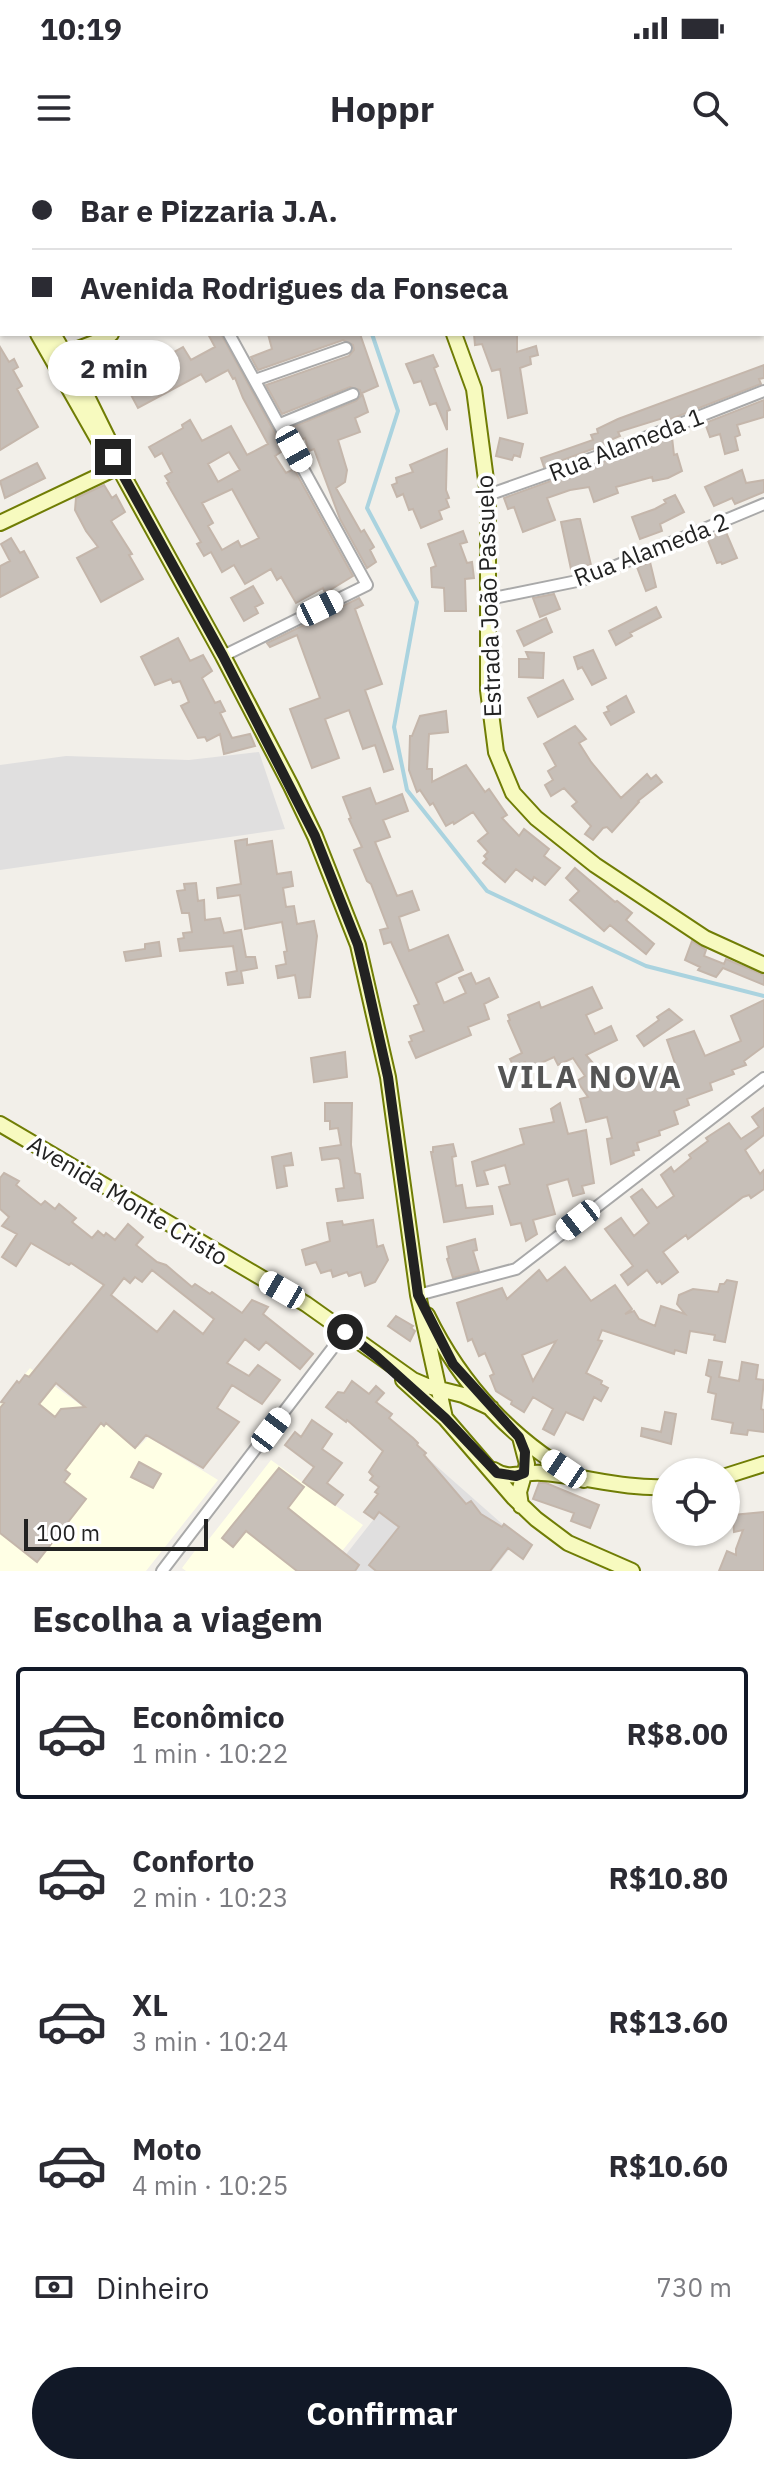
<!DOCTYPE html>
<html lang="pt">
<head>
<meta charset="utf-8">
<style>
  body { margin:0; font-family:"IBM Plex Sans",sans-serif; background:#f7f7f7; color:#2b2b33; height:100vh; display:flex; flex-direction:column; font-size:30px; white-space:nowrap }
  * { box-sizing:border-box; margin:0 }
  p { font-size:26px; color:#7c7c81 }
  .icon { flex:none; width:44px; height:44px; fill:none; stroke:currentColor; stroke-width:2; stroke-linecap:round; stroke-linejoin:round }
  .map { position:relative; height:1411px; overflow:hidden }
  .side { display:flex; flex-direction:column; background:#fff; flex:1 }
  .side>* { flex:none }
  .banner { position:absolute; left:0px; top:0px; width:764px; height:176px; box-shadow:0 2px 6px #0004; display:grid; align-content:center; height:176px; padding:0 32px; background:#fff }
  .controls { position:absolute; left:652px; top:1298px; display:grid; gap:16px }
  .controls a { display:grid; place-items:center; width:88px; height:88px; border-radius:50%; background:#fff; box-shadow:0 2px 6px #0004; font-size:40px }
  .scale { position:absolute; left:24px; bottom:20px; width:184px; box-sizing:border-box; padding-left:8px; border:4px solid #222; border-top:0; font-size:22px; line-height:28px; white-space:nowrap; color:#222; -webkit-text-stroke:6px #fff; paint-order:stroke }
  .end { position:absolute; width:36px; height:36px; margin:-18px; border:10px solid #222; background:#fff; box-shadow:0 0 0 4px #fff }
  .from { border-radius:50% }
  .bubble { position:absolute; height:56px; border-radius:28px; background:#fff; box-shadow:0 2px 6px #0004; font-size:26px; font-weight:700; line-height:56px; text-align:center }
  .car { position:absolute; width:24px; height:48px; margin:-24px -12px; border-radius:10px; box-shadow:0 0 6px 2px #0007; background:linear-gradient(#fff 24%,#345 0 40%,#fff 0 76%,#345 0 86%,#fff 0) }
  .banner b { display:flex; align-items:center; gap:28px; height:76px; font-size:30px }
  .banner b+b { border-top:2px solid #e1e1e2 }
  .banner i { width:20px; height:20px; background:#2b2b33 }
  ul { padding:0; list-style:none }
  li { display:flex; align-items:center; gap:24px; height:132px; margin:0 16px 12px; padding:0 16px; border:4px solid transparent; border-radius:8px }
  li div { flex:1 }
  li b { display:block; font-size:30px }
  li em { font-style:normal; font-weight:700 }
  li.selected { border-color:#111827 }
  li>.icon { width:72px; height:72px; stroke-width:1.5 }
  h2 { padding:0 32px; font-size:36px; line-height:96px }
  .pay { display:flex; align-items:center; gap:20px; height:88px; padding:0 32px; font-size:30px }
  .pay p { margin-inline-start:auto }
  .primary-button { display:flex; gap:16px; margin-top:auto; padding:16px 32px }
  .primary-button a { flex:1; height:92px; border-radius:48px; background:#111827; color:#fff; font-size:32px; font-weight:700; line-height:92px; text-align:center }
  .status { display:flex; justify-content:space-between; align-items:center; height:56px; padding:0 40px; background:#fff; direction:ltr }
  .status svg { height:22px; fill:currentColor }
  header { display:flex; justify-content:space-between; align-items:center; height:104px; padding:0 32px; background:#fff; font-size:36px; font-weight:700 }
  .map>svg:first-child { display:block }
  .residential { fill:#e0dfdf }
  .education { fill:#ffffe5 }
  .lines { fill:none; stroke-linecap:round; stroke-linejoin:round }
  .stream { stroke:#aad3df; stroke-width:4 }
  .building { fill:#c7bfb8; stroke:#c4b6ab; stroke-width:2; fill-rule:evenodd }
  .street-casing { stroke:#a9a9a9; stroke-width:14 }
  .secondary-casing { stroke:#707d05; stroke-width:18 }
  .street { stroke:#fff; stroke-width:10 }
  .secondary { stroke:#f7fabf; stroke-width:14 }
  .route { stroke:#222; stroke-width:10 }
  .labels { text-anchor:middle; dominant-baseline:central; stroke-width:7; stroke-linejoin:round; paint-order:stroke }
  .street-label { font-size:24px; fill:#222; stroke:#fff }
  .district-label { font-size:32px; font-weight:bold; letter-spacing:2px; fill:#555; stroke:#fff }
</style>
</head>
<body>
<div class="status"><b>10:19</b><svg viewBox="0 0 49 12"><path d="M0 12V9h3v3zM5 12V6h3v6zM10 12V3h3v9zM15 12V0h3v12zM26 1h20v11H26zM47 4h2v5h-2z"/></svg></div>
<header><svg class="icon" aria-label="menu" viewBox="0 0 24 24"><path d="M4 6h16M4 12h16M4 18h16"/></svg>Hoppr<svg class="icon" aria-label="search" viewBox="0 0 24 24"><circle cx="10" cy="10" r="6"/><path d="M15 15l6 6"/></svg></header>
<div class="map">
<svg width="764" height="1411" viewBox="0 0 764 1411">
  <rect width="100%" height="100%" fill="#f2efe9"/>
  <!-- residential -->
  <path class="residential" d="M259,592L285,669L0,710V605L66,596L189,600Z
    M424,1295L518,1378L492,1411H333Z"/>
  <!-- education -->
  <path class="education" d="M30,1208L138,1287L148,1277L218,1320L146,1411H0V1245Z
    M271,1300L363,1365L326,1411H186L182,1408L197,1388H202Z"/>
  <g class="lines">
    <!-- stream -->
    <path class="stream" d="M320,0V2
      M343,2L350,0
      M554,2L560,0
      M372,174L398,251L367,348L417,442L394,567L407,630L487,731L646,806L764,836"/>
  </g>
  <!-- building -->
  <path class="building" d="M208,174H221L284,290L275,296L286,313L294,309L353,416L325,433L323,428L296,443L281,417L277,420L271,409L245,424L234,405L222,412L211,392L204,396L197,384L201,382L167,323L169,322L165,316L172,312L162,293L155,297L149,287L183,268L182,265L190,260L202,281L231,266L247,295L268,284L243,238L235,218L233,219L228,210L206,222L201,214L138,248L123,220L183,187L191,200L215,187ZM229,292L240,310L218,322L208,304ZM232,329L259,378L241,387L238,381L222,390L208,366L213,363L202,343Z
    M268,174H360L378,226L362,233L368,252L355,258L360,272L338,280L347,310L345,322L336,328L361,372L364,370L374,387L370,390L376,402L367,408L340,359L314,289L309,291L305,278L298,282L290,268L356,241L361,236L360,230L350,227L282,254L266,225L349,196L354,190L353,185L343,180L258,210L251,197L272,189Z
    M474,174H517V192L536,186L538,195L530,197L531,204L520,208L527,253L508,258L500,209L492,211L482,184L475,185Z
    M0,187L9,202L14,199L18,207L13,210L22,226L17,229L38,267L0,290Z
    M433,195L438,206L434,208L450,250L447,251V270L436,243L430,245L421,221L414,223L406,204Z
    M764,205V218L759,219L761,224L663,262V258L618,272L620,276L608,281L609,283L544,307L541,298L593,280L591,275L598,273L597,269L618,259Z
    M764,240V257L737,265L740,275L735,277L738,290L725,294L720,274L710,277L705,263Z
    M672,277L674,295L677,294L682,311L668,318L653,321L652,317L616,327L618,333L594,342L589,327L570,330L547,338L555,360L523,372L514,347L508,349L504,338Z
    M500,278L523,284L520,297L514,295L512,300L496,296Z
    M447,289L446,330L449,338L446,339L449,347L439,351L442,359L421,368L413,349L409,350L403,334L397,337L392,325L397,323L396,318L413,312L410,305Z
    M37,303L45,318L5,338L0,321Z
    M742,310L746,323L764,320V332L735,344L732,338L714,346L705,327Z
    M104,325L112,338L116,335L125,352L111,361L132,394L129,395L143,419L101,442L77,398L98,387L86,371L75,350L76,338Z
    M675,335L684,352L660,364L662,371L640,379L632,357L655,349L666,343L664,340Z
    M577,359H580L591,405L571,409L561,362Z
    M725,370L737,398L722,404L721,402L717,403L707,378Z
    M463,371L467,382L460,384L467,403L472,402L474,418L465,419L466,451H445L444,428L432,427L431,408L436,406L428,384Z
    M11,378L20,393L24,391L38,417L0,437V406L10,401L1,384Z
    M650,402L656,427L646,431L637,407Z
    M253,426L263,443L255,447L258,453L244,461L231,438Z
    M554,434L560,449L540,457L533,438Z
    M359,438L363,445L355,449L382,524L365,530L393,609L384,612L375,585L363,589L349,550L325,559L339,598L312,608L290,549L320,538L297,475L270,487L267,483Z
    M656,447L661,457L630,473L632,476L616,485L609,471Z
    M546,458L552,472L524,486L517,471Z
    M178,478L190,501L203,495L212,511L202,518L215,543L220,541L225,551L220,553L232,578L250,574L255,586L224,594L220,574L207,581L205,577L198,578L181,546L189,542L180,521L173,523L171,519L155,525L141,497Z
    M593,490L606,518L592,525L582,507L578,509L574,497Z
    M526,492L544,493L543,518L519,517V499H529Z
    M563,520L573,539L538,557L528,538Z
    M626,536L634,552L611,565L604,553L609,551L607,547Z
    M446,551L448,572L429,574L427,609H432V622L466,605L485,632L489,629L507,655L502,658L519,676L524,669L549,689L544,696L560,708L545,725L534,717L532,721L516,709L505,722L483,703L487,699L484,696L488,692L478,681L488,673L473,652L454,664L453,662L446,666L433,643L430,645L420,630L417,632L409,610L410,576H412L420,556Z
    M575,566L586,579L579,583L591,602L621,638L647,614L651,619L656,615L662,622L638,641L639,642L612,672L607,667L603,668L593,680L585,674L591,666L572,646L577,642L564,628L551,636L545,625L553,620L548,611L556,606L544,584Z
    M370,628L376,644L402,634L408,651L383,660L390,677L375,682L397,736L412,731L419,750L399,757L409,791L448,775L463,810L436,823L444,843L466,833L459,818L471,813L476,824L489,818L498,837L484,844L489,859L468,867L471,875L416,898L409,882L412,881L410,876L424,871L414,846L419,844L391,782L384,784L380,770L388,768L371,724L367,721L354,690L362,687L349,659L351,658L343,637Z
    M247,679V685L272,681L277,714L291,712L293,726L283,728L286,747L294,746L297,764L314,761L317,776L310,837L299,838L295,815L278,818L276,806L286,804L284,792L287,791L282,762L245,769L240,735L218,738L217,728L241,724L235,681Z
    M575,708L615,742L617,741L632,753L626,760L654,784L646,794L610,765L604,771L570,740L579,731L566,718Z
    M196,723L198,741L204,740L205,760L220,758L224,773L241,770L246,797H255L257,808L241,811L243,823L228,825L226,813L237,811L233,786L180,791L178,779L184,778L183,773L192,772L189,753H182L177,731L185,730L184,724Z
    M692,781L706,790L704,796L724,804L726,799L764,815V825L723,808L716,817L698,810L700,807L685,800Z
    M159,782L161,796L126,801L124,792L145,789V784Z
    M592,827L602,848L586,855L595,874L611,866L617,880L586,895L603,915L605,913L608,924L643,913L644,919L677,909L667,880L694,871L705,896L741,881L731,856L764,840V886L744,901L746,905L732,910L734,914L710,923L712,930L687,939L689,945L674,951L678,964L659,971L660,975L637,983L639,990L633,991L634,995L611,1004L607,979L612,978L607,957L586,962L580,939L588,937L577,921L585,916L573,898L558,905L554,897L528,909L525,902L514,907L510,899L522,893L508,861L510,860L508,855L539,842L541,848Z
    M669,849L682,860L644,886L637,876L659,860L657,857Z
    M345,892L347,917L314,922L311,898Z
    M325,943H352L351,985L355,1013L360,1014L363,1038L338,1041L336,1029L344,1028L340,1000L338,998L322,1000L320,988L341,985L338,968L330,969V961H325Z
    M560,943L568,974L586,970L594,1023L582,1026L584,1033L573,1036L568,1019L547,1025L555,1054L533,1060L537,1074L526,1081L521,1063L511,1065L499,1027L510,1024L505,1005L484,1011L488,1024L477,1026L472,1002L524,984L520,969L554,962L551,949Z
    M764,948V975L745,990L760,1014L764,1010V1029L751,1038L749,1035L743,1037L688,1079L686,1075L663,1092L678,1112L662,1124L660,1121L657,1123L647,1110L628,1125L621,1115L633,1106L605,1069L621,1058L634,1076L649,1063L631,1037L642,1029L657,1048L674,1036L661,1015L671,1007L674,1012L691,998L689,995L708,981L706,978L729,963L741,979L759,967L752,957Z
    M453,984L456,996L452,997L456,1026L462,1025L466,1048L492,1046L493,1054L444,1062L431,992H433V987Z
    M291,993L293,1005L284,1006L287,1026L277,1028L272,997Z
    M4,1013L19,1021L16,1025L41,1045L45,1041L55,1049L59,1044L76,1058L72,1062L92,1078L98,1071L104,1076L106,1073L115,1080L128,1064L143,1077L136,1085L157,1102L166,1105L192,1127L195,1124L210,1134L212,1132L242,1153L252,1140L268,1147L263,1154L313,1194L300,1209L266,1182L259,1190L245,1179L227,1203L249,1216L258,1205L280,1220L262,1244L232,1225L217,1248L239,1262L203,1308L146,1275L135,1288L106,1263L104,1266L101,1263L65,1310L70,1314L64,1322L86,1339L37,1402L0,1373V1248L4,1243L1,1242L17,1221L19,1223L25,1215L29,1217L104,1125L71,1103L69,1105L31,1083L16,1106L2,1097L17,1074L2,1066L9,1057L0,1049V1018ZM152,1110L214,1159L203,1174L174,1151L157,1172L111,1135L124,1118L130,1123L135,1117L142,1122ZM56,1223L85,1247L61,1249L55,1257L39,1244Z
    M373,1060L377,1087L383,1085L388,1100L375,1122L365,1126L361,1112L349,1116L347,1112L333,1117L331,1110L321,1113L316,1102L306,1105L302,1090L330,1081L327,1063L342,1061L343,1065Z
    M475,1079L477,1090L473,1091L479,1111L453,1118L447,1099L449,1098L447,1087Z
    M565,1107L591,1141L615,1125L632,1149L625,1154L634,1151L639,1159L655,1166L661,1146L685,1154L677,1144L679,1135L693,1129L718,1132L720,1124H724L727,1120L737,1122L725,1182L714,1180L715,1175L690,1171L686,1193L675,1190L674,1194L602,1170L598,1180L602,1181L586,1213L602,1221L601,1224L608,1228L601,1241L594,1237L583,1260L566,1252L554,1275L543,1269L553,1249L533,1237L524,1252L511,1244L512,1241L496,1231L490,1216L494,1214L485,1193L479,1196L472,1179L468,1181L457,1143L502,1128L507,1139L539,1110L547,1121ZM556,1181L533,1221L522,1195Z
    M396,1156L413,1166L411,1168L415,1171L410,1181L388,1166Z
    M709,1200L722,1202L719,1217L739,1221L742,1202L758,1205L756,1219L764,1220L761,1249L764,1250V1272L748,1270L747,1275L731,1273L733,1263L712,1259L716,1234L708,1232L711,1217L706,1215Z
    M352,1221L369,1234L376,1226L384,1233L376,1242L392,1254L389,1258L413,1278L418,1283L417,1285L426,1293L424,1295L466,1344L471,1341L481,1354L502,1367L504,1364L532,1385L523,1399L508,1388L490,1411H376L369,1405L399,1367L379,1352L374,1359L364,1352L378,1334L375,1332L379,1327L370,1320L373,1316L369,1312L383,1291L347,1260L346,1262L326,1247L338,1232L344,1233Z
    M665,1252L676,1254L671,1284L641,1276L642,1268L661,1272Z
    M312,1260L332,1274L322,1289L342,1303L327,1323L343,1335L335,1345L303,1322L314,1307L285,1285L295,1272L301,1277Z
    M139,1302L161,1314L153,1328L131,1317Z
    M279,1308L304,1327L288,1348L359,1405L355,1411H297L246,1371L233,1387L222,1378Z
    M539,1323H546L599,1345L590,1368L571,1361L574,1353L533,1339Z
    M764,1352V1411H719L727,1391L736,1395V1389L743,1370L734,1372L733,1355Z"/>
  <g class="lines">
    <defs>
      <path id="street" d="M255,220L346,188
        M280,264L353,234
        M488,335L601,295L764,231
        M489,439L582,420L764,344
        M223,496L367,425L229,174
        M418,1135L516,1109L764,918
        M162,1411L345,1172"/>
      <path id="secondary" d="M389,0L390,2
        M238,2L239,0
        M0,97L2,103
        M38,174L100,283L113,297L223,496L291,626L315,676L358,785L388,917L418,1135L445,1258
        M53,174L73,208L111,285
        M454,174L474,229L488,335V530L496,592L513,633L536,658L595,705L705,778L764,805
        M57,197L99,181L111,174
        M84,225L87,203L99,181
        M0,363L118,307
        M0,964L306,1144L413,1220L427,1226L463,1235L491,1248
        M427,1155C461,1225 515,1284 584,1320
        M403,1220L445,1258L514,1338L536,1359L568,1383L632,1411
        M520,1277L527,1304L519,1332L521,1346
        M494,1310C509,1321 525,1311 542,1313C584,1316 624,1329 666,1327
        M726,1316L764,1304"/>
    </defs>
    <!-- street casing -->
    <use href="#street" class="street-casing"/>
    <!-- secondary casing -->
    <use href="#secondary" class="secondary-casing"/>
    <!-- street -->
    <use href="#street" class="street"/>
    <!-- secondary -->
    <use href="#secondary" class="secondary"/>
  </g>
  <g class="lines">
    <!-- route -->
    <path class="route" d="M113,297L223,496L315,676L358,785L367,823L388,917L418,1135L453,1204L519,1277L525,1292L524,1313L516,1316L497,1313L445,1258L376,1196L345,1172"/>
  </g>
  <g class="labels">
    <!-- street labels -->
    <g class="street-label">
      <text transform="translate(626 284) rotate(-21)">Rua Alameda 1</text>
      <text transform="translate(651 389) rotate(-21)">Rua Alameda 2</text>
      <text transform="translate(488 436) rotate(-92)">Estrada João Passuelo</text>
      <text transform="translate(128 1040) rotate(31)">Avenida Monte Cristo</text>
    </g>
    <!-- district labels -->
    <g class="district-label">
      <text x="590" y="916">VILA NOVA</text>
    </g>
  </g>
</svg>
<div class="controls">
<a><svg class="icon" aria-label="locate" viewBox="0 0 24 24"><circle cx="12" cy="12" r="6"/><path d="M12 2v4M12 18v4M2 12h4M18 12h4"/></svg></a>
</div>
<div class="scale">100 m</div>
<i class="end from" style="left:345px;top:1172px"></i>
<i class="end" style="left:113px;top:297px"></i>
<div class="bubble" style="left:48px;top:180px;width:132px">2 min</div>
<i class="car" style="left:294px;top:289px;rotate:151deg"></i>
<i class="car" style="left:320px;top:448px;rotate:64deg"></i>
<i class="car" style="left:578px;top:1060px;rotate:232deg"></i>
<i class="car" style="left:282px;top:1130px;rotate:300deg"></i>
<i class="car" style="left:271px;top:1270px;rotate:37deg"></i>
<i class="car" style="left:564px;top:1309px;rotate:304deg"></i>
<div class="banner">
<b><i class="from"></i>Bar e Pizzaria J.A.</b>
<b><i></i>Avenida Rodrigues da Fonseca</b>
</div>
</div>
<section class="side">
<h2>Escolha a viagem</h2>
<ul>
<li class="selected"><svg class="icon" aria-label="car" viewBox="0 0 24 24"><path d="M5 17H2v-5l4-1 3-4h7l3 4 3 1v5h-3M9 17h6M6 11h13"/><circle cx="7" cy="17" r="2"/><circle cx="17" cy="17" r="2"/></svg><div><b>Econômico</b><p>1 min · 10:22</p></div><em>R$8.00</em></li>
<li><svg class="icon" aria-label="car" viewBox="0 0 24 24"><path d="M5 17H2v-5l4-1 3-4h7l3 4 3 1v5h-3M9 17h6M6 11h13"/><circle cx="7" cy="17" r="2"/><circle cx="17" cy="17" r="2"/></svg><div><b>Conforto</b><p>2 min · 10:23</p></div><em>R$10.80</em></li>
<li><svg class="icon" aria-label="car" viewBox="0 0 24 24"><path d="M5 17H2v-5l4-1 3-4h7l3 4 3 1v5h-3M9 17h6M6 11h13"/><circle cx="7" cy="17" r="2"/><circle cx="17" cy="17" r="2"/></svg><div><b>XL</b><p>3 min · 10:24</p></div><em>R$13.60</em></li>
<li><svg class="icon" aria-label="car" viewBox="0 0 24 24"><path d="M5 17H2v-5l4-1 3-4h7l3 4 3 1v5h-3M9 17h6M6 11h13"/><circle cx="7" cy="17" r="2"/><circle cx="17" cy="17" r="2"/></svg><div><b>Moto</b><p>4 min · 10:25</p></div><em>R$10.60</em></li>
</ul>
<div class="pay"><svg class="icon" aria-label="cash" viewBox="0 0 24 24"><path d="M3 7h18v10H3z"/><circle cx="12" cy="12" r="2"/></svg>Dinheiro<p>730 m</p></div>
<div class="primary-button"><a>Confirmar</a></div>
</section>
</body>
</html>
